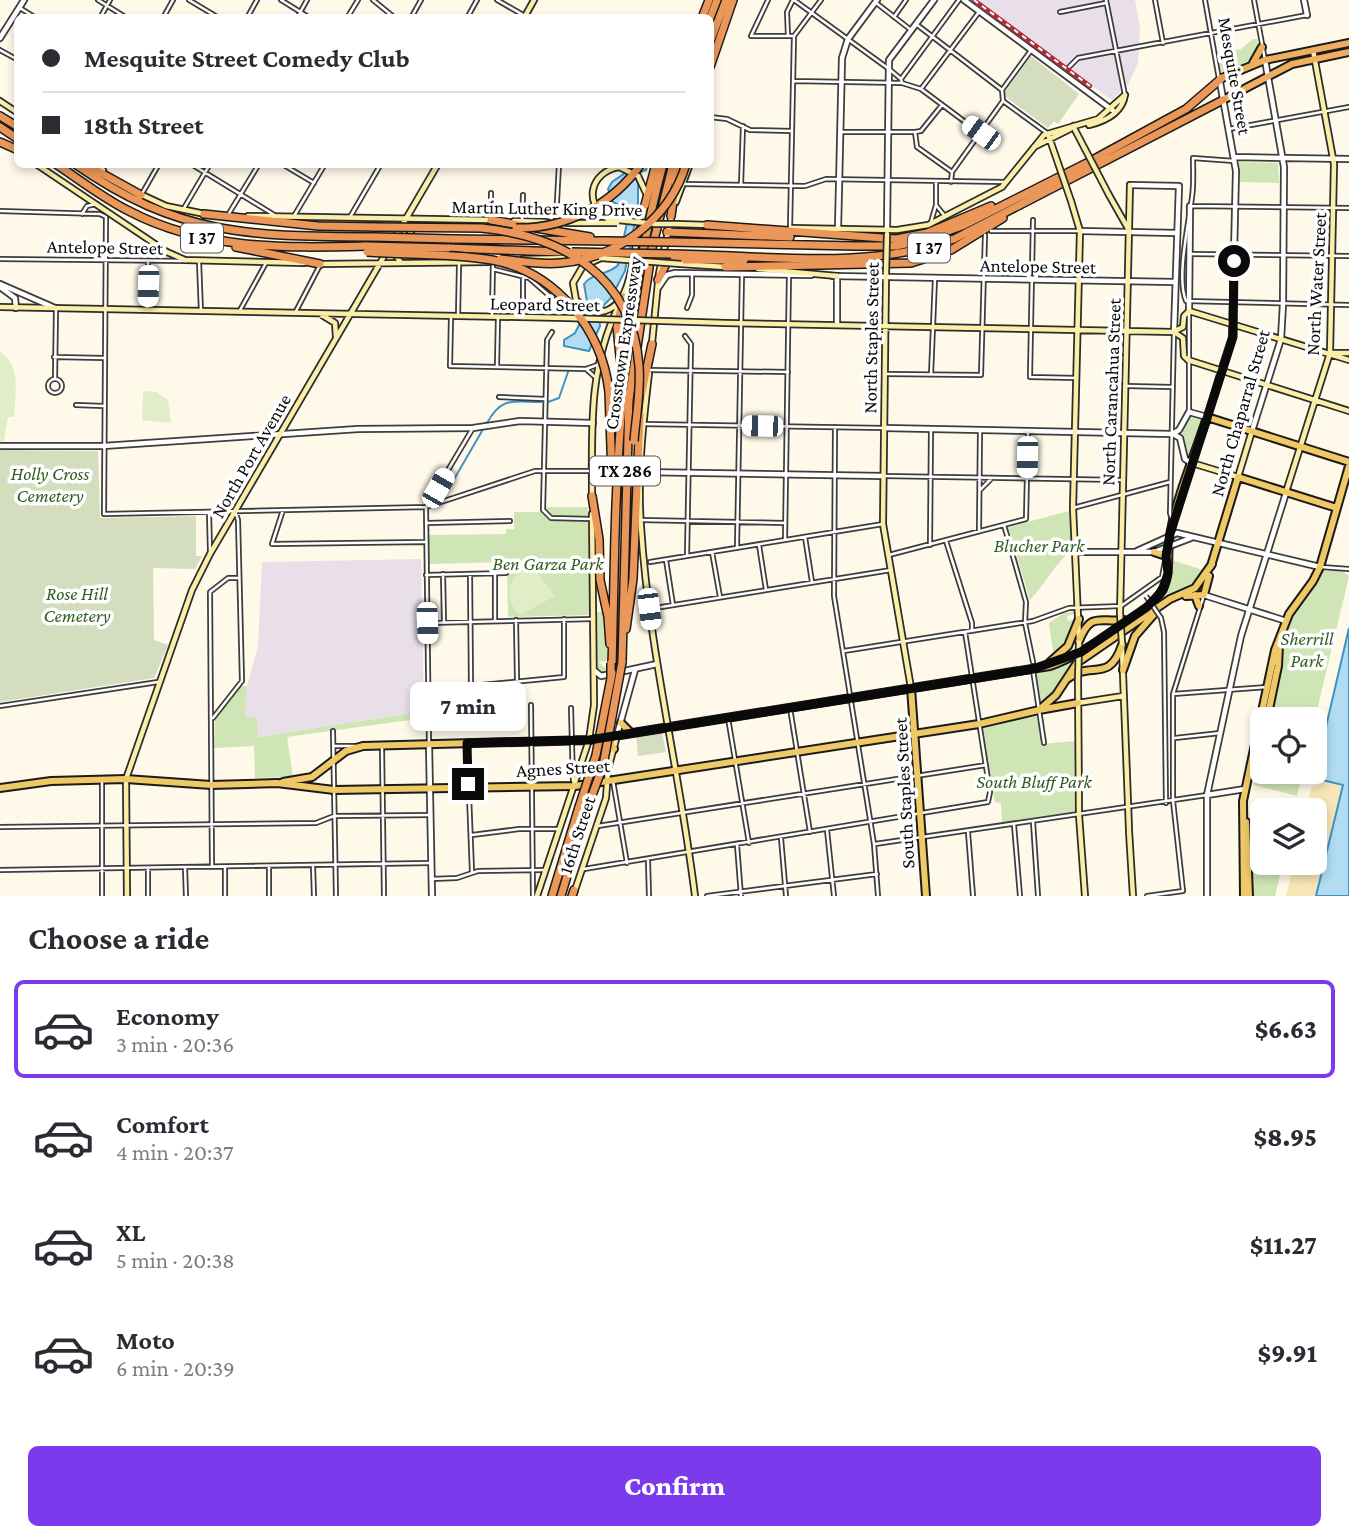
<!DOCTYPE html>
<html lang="en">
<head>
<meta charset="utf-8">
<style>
  body { margin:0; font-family:"Crimson Pro",serif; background:#f7f7f7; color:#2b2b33; height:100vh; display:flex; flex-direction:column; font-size:26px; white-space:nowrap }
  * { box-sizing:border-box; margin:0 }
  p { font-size:23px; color:#7c7c81 }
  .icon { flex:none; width:38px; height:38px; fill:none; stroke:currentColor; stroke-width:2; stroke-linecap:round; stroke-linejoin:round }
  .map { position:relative; height:896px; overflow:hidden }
  .drawer { display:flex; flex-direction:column; background:#fff; flex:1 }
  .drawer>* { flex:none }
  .guide { position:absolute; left:14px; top:14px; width:700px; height:154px; border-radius:10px; box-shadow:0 4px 10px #0003; display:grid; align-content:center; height:154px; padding:0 28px; background:#fff }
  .controls { position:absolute; left:1250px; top:707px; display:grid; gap:14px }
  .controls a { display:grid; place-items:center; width:77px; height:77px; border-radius:10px; background:#fff; box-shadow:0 4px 10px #0003; font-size:35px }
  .end { position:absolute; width:32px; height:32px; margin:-16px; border:9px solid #0a0a0a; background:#fff; box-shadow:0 0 0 4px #fff }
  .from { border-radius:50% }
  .bubble { position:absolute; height:49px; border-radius:10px; background:#fff; box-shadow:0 4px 10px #0003; font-size:23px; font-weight:800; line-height:49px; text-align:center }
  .car { position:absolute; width:21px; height:42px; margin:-21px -10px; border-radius:9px; box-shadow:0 0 5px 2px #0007; background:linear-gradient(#fff 24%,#345 0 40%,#fff 0 76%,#345 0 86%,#fff 0) }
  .guide b { display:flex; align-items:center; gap:24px; height:66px; font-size:26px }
  .guide b+b { border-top:2px solid #e1e1e2 }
  .guide i { width:18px; height:18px; background:#2b2b33 }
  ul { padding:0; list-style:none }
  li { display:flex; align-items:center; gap:21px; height:98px; margin:0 14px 10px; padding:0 14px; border:4px solid transparent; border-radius:10px }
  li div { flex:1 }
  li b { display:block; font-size:26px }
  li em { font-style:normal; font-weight:800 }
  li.current { border-color:#7c3aed }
  li>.icon { width:63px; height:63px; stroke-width:1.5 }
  h2 { padding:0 28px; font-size:32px; line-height:84px }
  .primary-button { display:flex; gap:14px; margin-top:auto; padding:14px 28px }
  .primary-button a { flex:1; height:80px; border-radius:10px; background:#7c3aed; color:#fff; font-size:28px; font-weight:800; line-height:80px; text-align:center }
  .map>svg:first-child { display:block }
  .industrial { fill:#e8dfe9 }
  .green { fill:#d0e5b6 }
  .sand { fill:#f6e6b8 }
  .cemetery { fill:#d4ddbd }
  .pitch { fill:#e1edc7 }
  .water { fill:#b1dcf2; stroke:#3d93c4; stroke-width:2 }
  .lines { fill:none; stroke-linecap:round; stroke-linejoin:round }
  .stream { stroke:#3d93c4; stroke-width:2 }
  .minor-casing { stroke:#3d3d3d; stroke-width:6 }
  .tertiary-casing { stroke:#3d3d3d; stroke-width:8 }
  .secondary-casing { stroke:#2c2c2c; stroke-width:8 }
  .primary-casing { stroke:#1b1b1b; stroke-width:10 }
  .trunk-casing { stroke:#1b1b1b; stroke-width:10 }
  .motorway-casing { stroke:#1b1b1b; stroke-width:10 }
  .minor { stroke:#fff; stroke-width:2.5 }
  .tertiary { stroke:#fff; stroke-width:4.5 }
  .secondary { stroke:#faeea8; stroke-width:4.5 }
  .primary { stroke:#f0c967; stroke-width:6 }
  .trunk { stroke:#eeb060; stroke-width:6 }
  .motorway { stroke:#eb9759; stroke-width:7 }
  .rail-casing { stroke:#b12c37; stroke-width:4.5 }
  .rail { stroke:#fff; stroke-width:2; stroke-dasharray:5; stroke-linecap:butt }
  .minor-bridge-casing { stroke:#3d3d3d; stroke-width:6; stroke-linecap:butt }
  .tertiary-bridge-casing { stroke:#3d3d3d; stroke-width:8; stroke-linecap:butt }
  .secondary-bridge-casing { stroke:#2c2c2c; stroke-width:8; stroke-linecap:butt }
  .motorway-bridge-casing { stroke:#1b1b1b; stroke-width:10; stroke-linecap:butt }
  .minor-bridge { stroke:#fff; stroke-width:2.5 }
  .tertiary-bridge { stroke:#fff; stroke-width:4.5 }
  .secondary-bridge { stroke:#faeea8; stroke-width:4.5 }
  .motorway-bridge { stroke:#eb9759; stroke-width:7 }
  .route { stroke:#0a0a0a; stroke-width:9 }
  .labels { text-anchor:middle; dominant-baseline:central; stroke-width:7; stroke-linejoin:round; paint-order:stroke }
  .shield { fill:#fff; stroke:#545454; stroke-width:2 }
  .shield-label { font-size:18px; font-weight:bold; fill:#0a0a0a }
  .street-label { font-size:19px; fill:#0a0a0a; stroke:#fff }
  .park-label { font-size:19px; font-style:italic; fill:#2f5d20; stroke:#fff }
</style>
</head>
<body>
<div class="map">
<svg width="1349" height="896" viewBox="0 0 1349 896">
  <rect width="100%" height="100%" fill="#fef9e9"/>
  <!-- industrial -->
  <path class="industrial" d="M971,0H1135L1140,28L1138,63L1128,85L1112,100Z
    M421,559L424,711L257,737L245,717V710L247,686L258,647L262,562Z"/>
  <!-- green -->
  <path class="green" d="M1253,39H1257C1261,63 1239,63 1222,75L1218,55L1241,49Z
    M1239,162L1278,163L1279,183L1240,182Z
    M1189,414L1202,418L1190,459L1182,434Z
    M546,507H588L590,615L508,617L507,562L429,564V535L506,534V529H514V512H540Z
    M1069,511L1073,549C1055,563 1046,583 1030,600L1008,527Z
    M1172,560L1206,571L1193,587L1156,606L1169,584Z
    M1323,571H1342L1349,576L1314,723V719H1269L1287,628L1293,614Z
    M605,611L608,661L598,662L607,669L603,674L597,671V612Z
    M1075,611V614L1067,616L1068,621L1075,619L1065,647L1054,658L1049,623L1064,613Z
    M1075,659L1052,696L1041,704L1036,673Z
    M240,686H247L245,717H257L258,737L424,711V718L287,737L293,777L255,778L254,746L214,748L215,720Z
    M1036,715L1042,744L1075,741L1076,813L1002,824L1001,803L995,802L981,726Z
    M1262,751V772H1303L1297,796L1254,785Z
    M1250,833L1262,836V863H1283L1275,896H1252Z"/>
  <!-- sand -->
  <path class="sand" d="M1326,781L1342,786L1316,896H1286L1294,863H1314V810H1306L1311,788Z"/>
  <!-- cemetery -->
  <path class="cemetery" d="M1031,56L1079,94L1058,124L1054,121L1048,128L1003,95Z
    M0,450L98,451L100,518L196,516V556H202L195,569L153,568L154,640L168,645L154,678L0,702Z
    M662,732L666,752L638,756L636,735Z"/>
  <!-- pitch -->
  <path class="pitch" d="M0,352C22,364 15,397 14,417H8L4,441H0Z
    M143,391L156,392L168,400L171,423L142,420Z
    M532,566L555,596L520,615C502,599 508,573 532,566Z"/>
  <!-- water -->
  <path class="water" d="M629,165H647L646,170L638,173V207L625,271L611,298L599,310L600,326L589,351L564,346V340L575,333L588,307L584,284C593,272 609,275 618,265L628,218L624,208L613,202L608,189L612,182L628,171Z
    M1349,628V896H1316L1343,785L1314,778Z"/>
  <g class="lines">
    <!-- stream -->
    <path class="stream" d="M548,402L559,398L568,372
      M487,423C502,396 513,402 541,402
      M441,491L453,481L482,431"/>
    <defs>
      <path id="minor" d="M98,0L127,18
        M189,0L219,18
        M281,0L310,18
        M373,0L395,18
        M497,0L525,16
        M768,0L751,36H794
        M794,0L889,69L901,79L902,83L921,89L980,133
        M1106,0L1125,95
        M1155,0L1163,43
        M1205,0L1219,79
        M1254,0L1265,60
        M875,2L911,30
        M20,8L36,18
        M1060,12L1106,3
        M894,17L906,0
        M100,18L110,0
        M163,18L173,0
        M247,18L257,0
        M297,18L307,0
        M347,18L358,0
        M411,18L421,0
        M467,18L477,0
        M916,24L1002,90
        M788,36L787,12L793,0
        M0,50L18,60
        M1069,67L1078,58L1307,15
        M901,79L959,0
        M793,81L902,83
        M921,89L979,12
        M1003,101L1047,133
        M710,117L727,119L750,130L792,131
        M1229,129L1349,107
        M841,132H915L917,147L952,172
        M915,132L921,131L942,105
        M1234,161L1193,158C1193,171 1194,184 1192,197C1189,222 1176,278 1186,301L1349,305
        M191,164L276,216
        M282,164L314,183
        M951,182L952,172L1003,101L1002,90L1032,49
        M683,184L805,186L826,179L1006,182
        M741,185L743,126
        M143,192L159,164
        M936,205V181
        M1191,206L1349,208
        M184,208L210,164
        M0,211L100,214L106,217L104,514L426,507L535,471H591
        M82,214L87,206L96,204
        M228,215L259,164
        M294,216L325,164
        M350,217L381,164
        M491,220V193
        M556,220L559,164
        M1033,220L1030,377L1076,378
        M522,221L523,195
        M931,222L936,205L944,215
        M790,228L794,36L821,0
        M991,231H1079
        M1191,254L1349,256
        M0,259L186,261
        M199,261L201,312
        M493,269L529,278L561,306
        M687,308L692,295V274
        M147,310L148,262
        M239,312L266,263
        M295,313L319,267
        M451,317L450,366L586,369L597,365
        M458,317L459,265
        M492,317L493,262
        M523,318V275
        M552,332L547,340L543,510L551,518L592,519
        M685,336L691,344L687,556
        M54,357L104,358
        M497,366L498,317
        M586,369L595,377
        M650,370L788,372
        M887,374L981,375L985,235
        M931,375L935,278
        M55,379L56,309
        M48 386a7 7 0 1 1 14 0a7 7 0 1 1-14 0Z
        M1127,386L1172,387
        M499,397L545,399
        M76,405L104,406
        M1189,412V311
        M643,424L884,428
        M835,427L834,596L874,844L878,896
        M884,476L1122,480
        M980,490L992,478
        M1073,508L1170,482
        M283,510L272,544L425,542
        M209,512L210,551
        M641,520L785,523
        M1172,520L1170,513L1174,332
        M426,523L510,521
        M1004,525L1026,602L1025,623L1033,662
        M979,531L980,430
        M805,537L812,582
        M785,540L789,275
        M946,541L972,623V631
        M759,545L766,590
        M930,545L931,429
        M737,548L742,274
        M712,552L720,597
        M889,555L1026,519L1028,430
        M666,560L673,605
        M650,562L883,524
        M1321,567L1349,569
        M443,574L444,622
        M470,574L471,686L564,677V619
        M426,575L506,573
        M649,609L891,570
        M1161,618L1164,632L1166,803
        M495,620V574
        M516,620L517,679
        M427,623L594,619
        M844,651L1033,621L1069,608L1121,606L1162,577L1166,556
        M1033,670L1044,743
        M1173,694L1267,687
        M531,705L533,896
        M0,706L158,682
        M571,708L573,781
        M790,708L810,832
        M213,718L242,681L238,520L235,511
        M728,718L749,843
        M333,731L336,896
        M1175,738L1220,733
        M467,743L472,872
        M429,744L426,507L473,428
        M334,746H356
        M382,748L384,896
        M102,780V896
        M613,781L627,863
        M1033,822L1038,896
        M1014,825L1020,896
        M598,826L986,765
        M0,827L316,823L334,816L431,815
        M827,830L834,896
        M968,832L973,896
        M472,835L519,829H558
        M781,838L786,896
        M875,844L1207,795
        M737,845L741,896
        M648,860L649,896
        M313,866L314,896
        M212,867L210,592L228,578H239
        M269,867V896
        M148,868V896
        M185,868L186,896
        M584,869L988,802L990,792L965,632
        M0,870L431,863
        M431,879L457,878L478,871L545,870
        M225,896V867
        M707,896L877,874
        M1147,896L1183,891L1173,801V694L1204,595"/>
      <path id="tertiary" d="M964,0L1115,112
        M1304,0L1307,15
        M0,38L24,0
        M1220,82L1236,171L1232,337L1221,371
        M1234,157L1349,159
        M1130,185L1179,186L1174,332
        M838,229L842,58L848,39L877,0
        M887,230L889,60L934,0
        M1080,231L1177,233
        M833,276L1175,282
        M0,284L55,308
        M0,287L15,298L16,308
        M658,288L667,275L675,273L811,275
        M1189,311L1190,206
        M837,324V276
        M884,428L1172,434
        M1252,431L1281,339L1283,304L1284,167L1265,60
        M1172,434L1179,430L1189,412L1207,417
        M1173,434L1180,438L1185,459L1191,463
        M0,446H103L358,429L473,428L520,421L593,423
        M639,472L883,476
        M1137,551L1177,533L1320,567
        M1076,552H1154L1191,538
        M1204,595L1286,621
        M595,671L601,676L657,664
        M617,735L635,670
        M429,744L432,896
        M1207,795L1245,789
        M1207,896V795L1241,636L1286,493"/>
      <path id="secondary" d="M524,18L534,0
        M0,101L18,113
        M1089,125C1106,121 1122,113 1125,95
        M1073,126L1085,149
        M1049,137L1058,163
        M1034,147L1070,129
        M36,164L167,252L185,260L304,263
        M94,164L103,170
        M638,176L646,193
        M140,194L166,206L205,214
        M1109,195L1130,232
        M1071,201L1080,231L1073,508L1079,639
        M676,202L690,164
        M248,216L491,220
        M514,221L547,222
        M567,223H587
        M676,224L709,225
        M792,228L897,230L928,225L1002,187L1044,135L1098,119L1125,95
        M639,231L645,206
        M601,258L583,266L573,283L576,300L592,312C630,316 631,266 637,240
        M523,259L574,258
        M401,263L397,257L414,226
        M320,264L490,262
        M681,264L725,267
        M758,269L837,276
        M886,273L883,524L911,688
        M0,307L567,318
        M322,315L335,323L336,337
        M726,323L1174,332
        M1175,331L1183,327L1184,316L1189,311L1349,360
        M1174,332L1183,338L1184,356L1188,360L1349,411
        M652,343L659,273L672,214
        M1332,353H1349
        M649,373C643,424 637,476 641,527C649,651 680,773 695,896
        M1207,417L1221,371
        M1192,463L1238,477L1252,431
        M1286,492L1330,353L1334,164L1313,50
        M592,498C592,428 588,369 619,305
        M1120,613L1130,185
        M1122,648L1129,829
        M1078,680L1079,815L1085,896
        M1078,703L1123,696
        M1129,831L1133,896
        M574,893L606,798L608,769L617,736
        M127,896L126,779L192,590L210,554L438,164
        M537,896L589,740L594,705L592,514"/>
      <path id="primary" d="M1154,552L1166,556
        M1211,566L1238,477L1337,508
        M1195,595L1199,606
        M1186,596L1204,595L1209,576
        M1079,641C1091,611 1100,623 1124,620
        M1050,662L1068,646L1079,619
        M1123,670L1135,636L1155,613
        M1067,679C1091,660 1109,684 1122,645
        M911,688L926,896
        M1039,710L1078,703
        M1267,719L1278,666L1279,646
        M621,723L631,733
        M608,737L614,749
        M1253,770L1262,742
        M283,782L312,777L346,751L363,746L589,740L1050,666C1076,657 1147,615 1161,592C1172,575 1166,554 1170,535C1177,495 1195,455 1207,417L1349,462
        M0,788L51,781L126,779L211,785L277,783L334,790L575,786L979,724L1039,710L1056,695L1077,663L1170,599L1195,588L1212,564
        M1246,822L1249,896
        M1244,896L1243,801L1275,650L1289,614L1313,581L1320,567L1349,466"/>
      <path id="trunk" d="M1253,63L1262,47
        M1222,78L1265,60L1349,43
        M1223,100L1292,64L1349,52"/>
      <path id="motorway" d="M702,18L709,0
        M710,18L717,0
        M710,42L726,0
        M710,67L733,0
        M0,116L18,127
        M0,127L18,139
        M0,142L18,150
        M56,164C80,180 103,198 129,211C203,250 285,248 366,246
        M75,164C179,237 253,236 374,237
        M85,164L141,195
        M645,205L656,164
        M204,214L318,226L375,227
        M671,216L678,164
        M491,220L525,226
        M707,225L896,239L927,233L991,206
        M536,228L590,237
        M667,232L790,237
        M453,239L607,241
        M671,242L855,246H896L923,240L962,226L1087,163L1186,109L1222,78
        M236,247L320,264
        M448,248L561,252
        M671,254C762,255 867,271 954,239L1223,100
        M725,267L911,263L951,250L1003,218
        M658,280L666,264L671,260H744
        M621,366L617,327L623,297
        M609,392L612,476
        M642,392L652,344
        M592,496L599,539L600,580L608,617L610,644
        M615,537C618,411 630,287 663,164
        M626,629L633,579L640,414
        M622,662L629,400L652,248L673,164
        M612,668L615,533
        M552,896L579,807
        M561,896L588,806
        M572,896L574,890"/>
    </defs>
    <!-- minor casing -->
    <use href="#minor" class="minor-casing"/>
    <!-- tertiary casing -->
    <use href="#tertiary" class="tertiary-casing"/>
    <!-- secondary casing -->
    <use href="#secondary" class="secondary-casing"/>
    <!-- primary casing -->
    <use href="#primary" class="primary-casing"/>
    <!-- trunk casing -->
    <use href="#trunk" class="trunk-casing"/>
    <!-- motorway casing -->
    <use href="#motorway" class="motorway-casing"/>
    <!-- minor -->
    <use href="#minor" class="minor"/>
    <!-- tertiary -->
    <use href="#tertiary" class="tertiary"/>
    <!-- secondary -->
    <use href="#secondary" class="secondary"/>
    <!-- primary -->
    <use href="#primary" class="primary"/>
    <!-- trunk -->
    <use href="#trunk" class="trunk"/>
    <!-- motorway -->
    <use href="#motorway" class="motorway"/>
    <defs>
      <path id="rail" d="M974,0L1090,86"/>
    </defs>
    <!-- rail casing -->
    <use href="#rail" class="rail-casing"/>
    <!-- rail -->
    <use href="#rail" class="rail"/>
    <defs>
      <path id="minor-bridge" d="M1146,596L1161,618"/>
      <path id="tertiary-bridge" d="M597,471L638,472"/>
      <path id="secondary-bridge" d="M1085,149L1109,195
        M1058,163L1071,201
        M638,176L619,167C590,172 583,204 608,219L656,224
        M587,223H617
        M654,224H676
        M601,258L681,264
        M886,273L887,234
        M567,318L726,323
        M1120,613L1122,643
        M1078,680L1079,643"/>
      <path id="motorway-bridge" d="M375,227L483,228
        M481,228C563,236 632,275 639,366C641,391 636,416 634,441
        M516,228C566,229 612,205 641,164
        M374,237L453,239
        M607,241L671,242
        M366,246L448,248
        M367,252C408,255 451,253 492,260C556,272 602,329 609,392
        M572,252L671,254
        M500,259C520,261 540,265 560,263C616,259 670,219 686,164
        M611,663V676
        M588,806L603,766L622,662
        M579,807L596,755L612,673"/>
    </defs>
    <!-- minor-bridge casing -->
    <use href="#minor-bridge" class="minor-bridge-casing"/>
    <!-- tertiary-bridge casing -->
    <use href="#tertiary-bridge" class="tertiary-bridge-casing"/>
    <!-- secondary-bridge casing -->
    <use href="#secondary-bridge" class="secondary-bridge-casing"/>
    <!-- motorway-bridge casing -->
    <use href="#motorway-bridge" class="motorway-bridge-casing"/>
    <!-- minor-bridge -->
    <use href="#minor-bridge" class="minor-bridge"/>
    <!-- tertiary-bridge -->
    <use href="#tertiary-bridge" class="tertiary-bridge"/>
    <!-- secondary-bridge -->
    <use href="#secondary-bridge" class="secondary-bridge"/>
    <!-- motorway-bridge -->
    <use href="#motorway-bridge" class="motorway-bridge"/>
  </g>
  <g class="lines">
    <!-- route -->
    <path class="route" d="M468,784L467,743L589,740L1033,669L1081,652L1147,607L1163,590L1168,573L1166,556L1170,534L1233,337L1234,261"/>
  </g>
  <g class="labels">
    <!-- shield labels -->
    <g class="shield">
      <rect x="181" y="223.5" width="42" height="29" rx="5"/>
      <rect x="908" y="233.5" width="42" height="29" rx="5"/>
      <rect x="590" y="456.5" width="70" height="29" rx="5"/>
    </g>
    <g class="shield-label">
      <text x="202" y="238">I 37</text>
      <text x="929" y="248">I 37</text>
      <text x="625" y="471">TX 286</text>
    </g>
    <!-- street labels -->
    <g class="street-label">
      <text transform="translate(1235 76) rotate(80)">Mesquite Street</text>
      <text transform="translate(547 208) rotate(1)">Martin Luther King Drive</text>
      <text transform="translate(105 247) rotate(1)">Antelope Street</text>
      <text transform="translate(1038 266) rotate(1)">Antelope Street</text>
      <text transform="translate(1316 284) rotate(-87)">North Water Street</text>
      <text transform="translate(545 304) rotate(1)">Leopard Street</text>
      <text transform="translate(871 338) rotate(-89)">North Staples Street</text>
      <text transform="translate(623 343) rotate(-82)">Crosstown Expressway</text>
      <text transform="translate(1111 392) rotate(-88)">North Carancahua Street</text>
      <text transform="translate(1240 413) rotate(-74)">North Chaparral Street</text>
      <text transform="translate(251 456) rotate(-60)">North Port Avenue</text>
      <text transform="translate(563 768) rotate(-3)">Agnes Street</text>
      <text transform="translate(904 793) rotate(-93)">South Staples Street</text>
      <text transform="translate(577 835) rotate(-72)">16th Street</text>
    </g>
    <!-- park labels -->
    <g class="park-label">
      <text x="50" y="473">Holly Cross<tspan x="50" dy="22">Cemetery</tspan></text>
      <text x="1039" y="545">Blucher Park</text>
      <text x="548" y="563">Ben Garza Park</text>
      <text x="77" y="593">Rose Hill<tspan x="77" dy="22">Cemetery</tspan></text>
      <text x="1307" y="638">Sherrill<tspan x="1307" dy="22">Park</tspan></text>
      <text x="1034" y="781">South Bluff Park</text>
    </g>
  </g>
</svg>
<div class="controls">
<a><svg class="icon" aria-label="locate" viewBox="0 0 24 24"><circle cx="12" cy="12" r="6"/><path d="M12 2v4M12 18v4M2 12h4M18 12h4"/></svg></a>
<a><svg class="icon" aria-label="layers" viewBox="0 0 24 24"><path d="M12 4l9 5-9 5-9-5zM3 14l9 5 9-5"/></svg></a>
</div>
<i class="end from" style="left:1234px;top:261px"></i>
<i class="end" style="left:468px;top:784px"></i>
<div class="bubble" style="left:410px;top:682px;width:116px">7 min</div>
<i class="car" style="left:981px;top:133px;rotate:306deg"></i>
<i class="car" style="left:148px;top:286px;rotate:182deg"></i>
<i class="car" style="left:762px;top:426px;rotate:271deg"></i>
<i class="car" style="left:1027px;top:457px;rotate:181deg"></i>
<i class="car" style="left:438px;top:488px;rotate:30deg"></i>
<i class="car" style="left:649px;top:609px;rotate:173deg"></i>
<i class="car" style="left:427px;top:623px;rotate:178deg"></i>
<div class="guide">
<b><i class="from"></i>Mesquite Street Comedy Club</b>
<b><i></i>18th Street</b>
</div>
</div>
<section class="drawer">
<h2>Choose a ride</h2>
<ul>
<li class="current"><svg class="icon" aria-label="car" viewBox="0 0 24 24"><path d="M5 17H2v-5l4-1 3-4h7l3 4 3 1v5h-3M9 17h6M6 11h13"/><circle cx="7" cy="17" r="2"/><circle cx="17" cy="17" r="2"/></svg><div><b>Economy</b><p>3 min · 20:36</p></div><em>$6.63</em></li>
<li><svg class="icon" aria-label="car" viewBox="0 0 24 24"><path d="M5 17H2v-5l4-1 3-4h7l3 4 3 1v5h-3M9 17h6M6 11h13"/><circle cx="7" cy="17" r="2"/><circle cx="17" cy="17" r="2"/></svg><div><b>Comfort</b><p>4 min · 20:37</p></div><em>$8.95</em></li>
<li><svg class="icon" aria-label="car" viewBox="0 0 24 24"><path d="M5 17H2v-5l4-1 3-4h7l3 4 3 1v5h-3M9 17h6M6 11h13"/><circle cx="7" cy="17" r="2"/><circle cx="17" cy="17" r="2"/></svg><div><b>XL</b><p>5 min · 20:38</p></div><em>$11.27</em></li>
<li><svg class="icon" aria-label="car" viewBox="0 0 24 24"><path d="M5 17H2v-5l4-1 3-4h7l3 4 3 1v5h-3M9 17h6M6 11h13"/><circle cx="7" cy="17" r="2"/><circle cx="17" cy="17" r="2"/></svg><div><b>Moto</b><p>6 min · 20:39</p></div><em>$9.91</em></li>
</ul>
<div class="primary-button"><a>Confirm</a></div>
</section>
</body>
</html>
